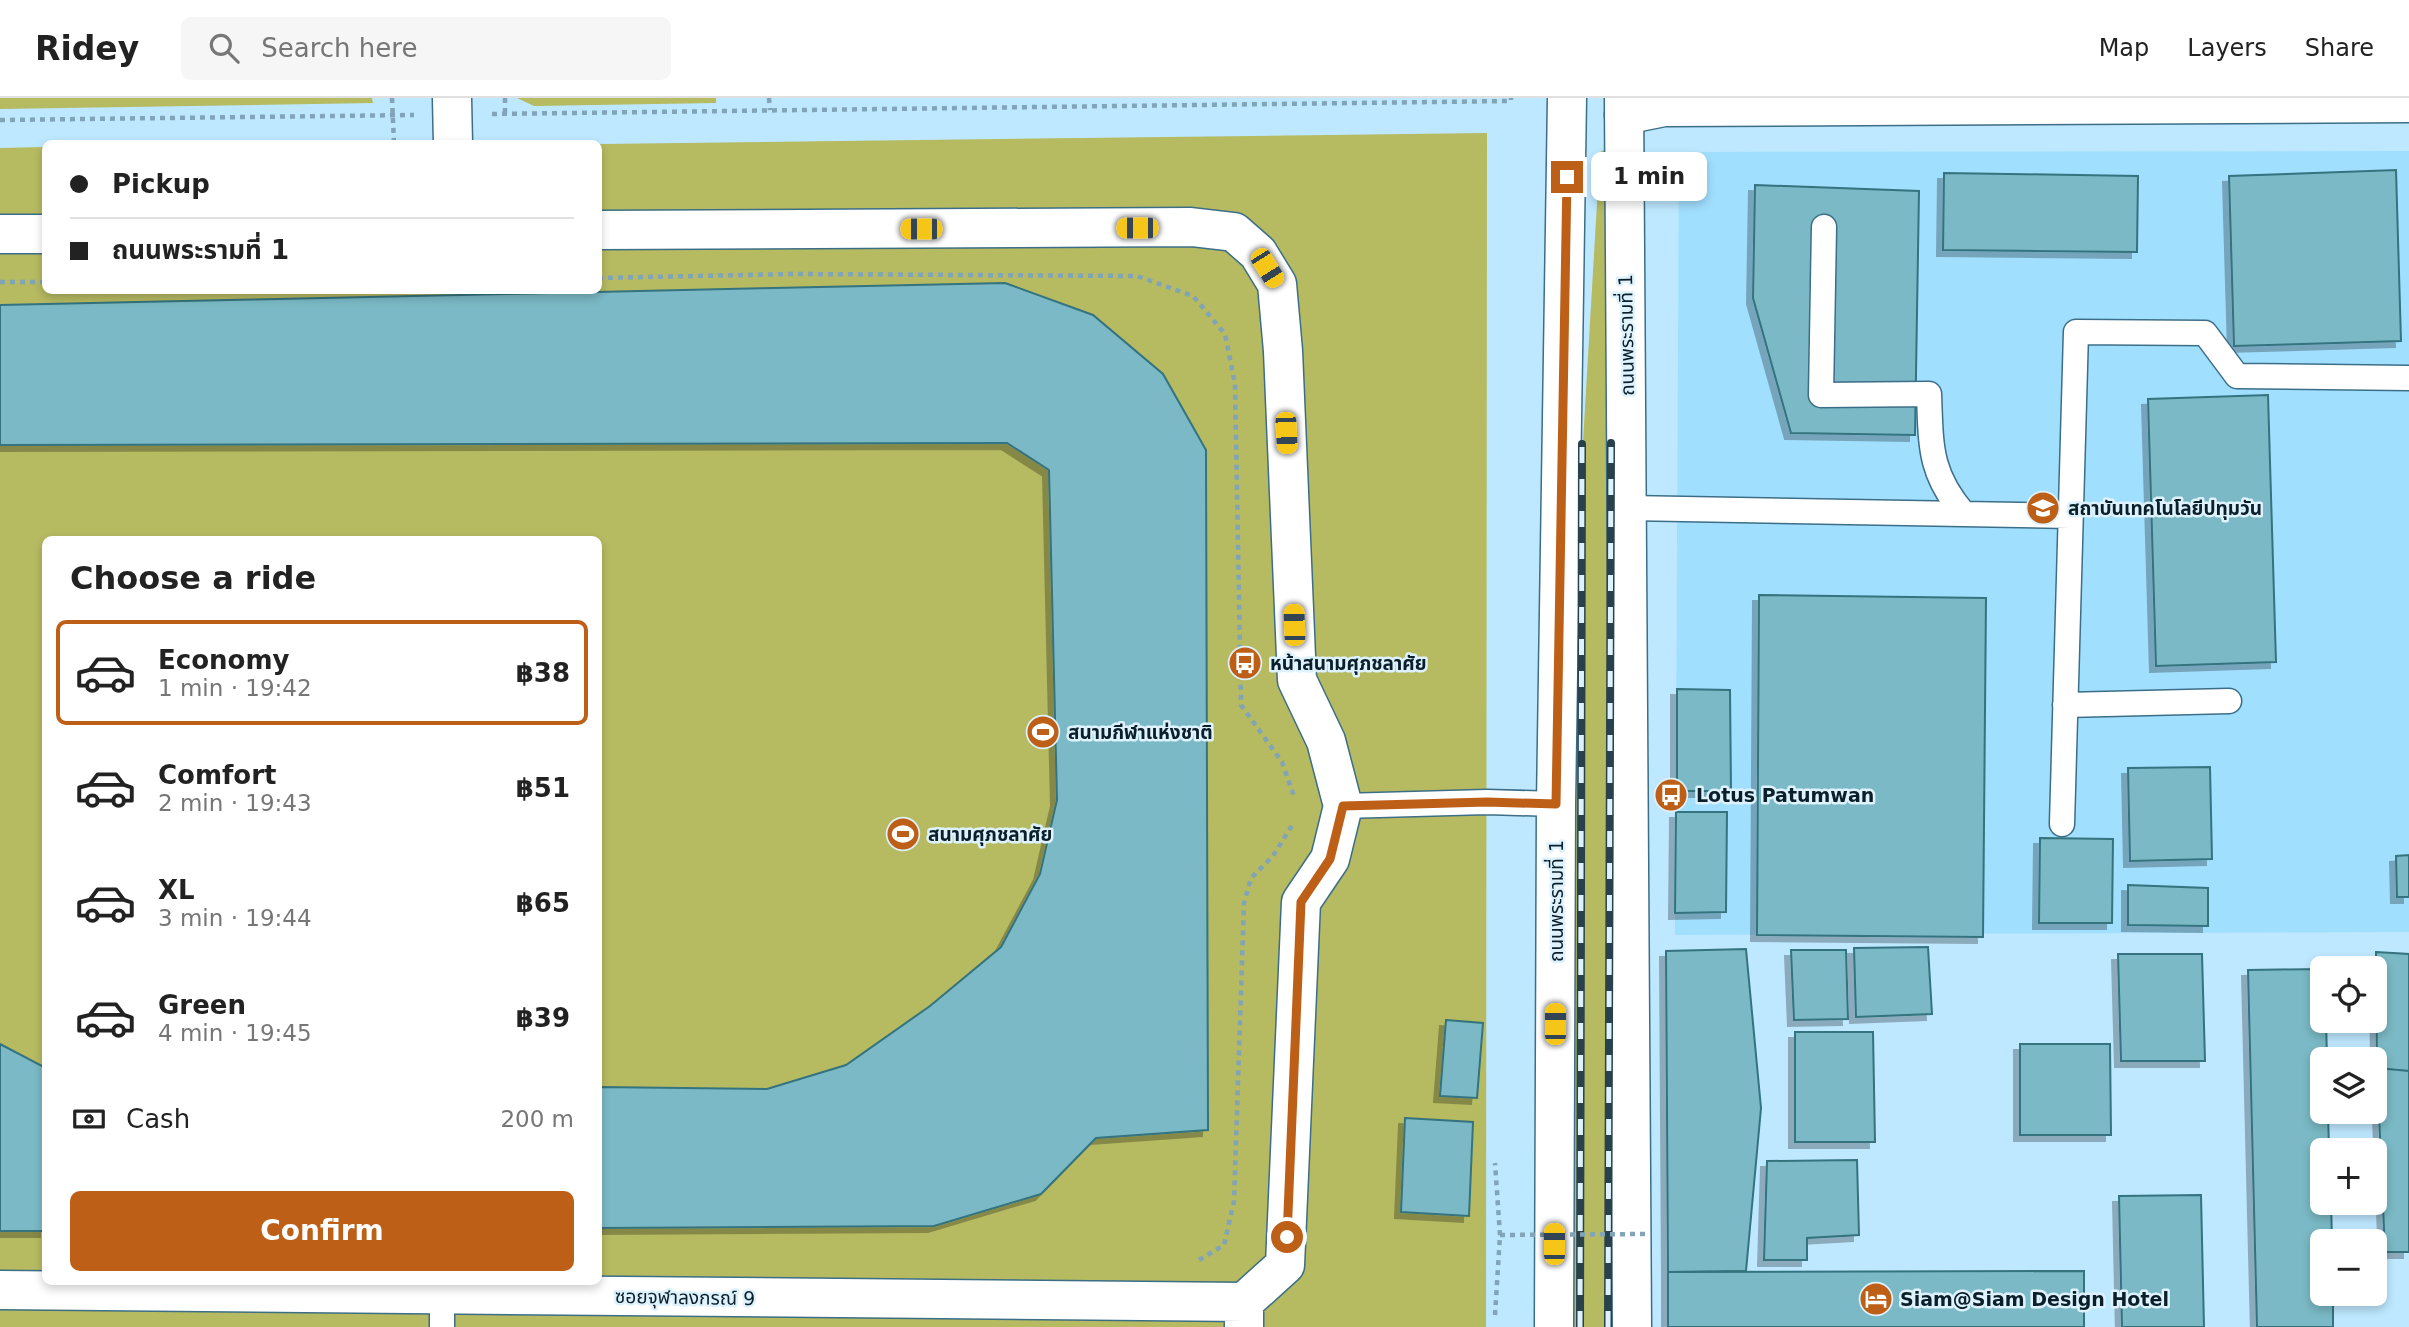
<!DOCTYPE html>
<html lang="en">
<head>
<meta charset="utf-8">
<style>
  body { margin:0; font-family:"DejaVu Sans","Noto Sans Thai",sans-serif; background:#f6f6f6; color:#222; height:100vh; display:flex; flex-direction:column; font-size:26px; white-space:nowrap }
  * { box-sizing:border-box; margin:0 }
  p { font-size:23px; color:#767676 }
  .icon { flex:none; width:38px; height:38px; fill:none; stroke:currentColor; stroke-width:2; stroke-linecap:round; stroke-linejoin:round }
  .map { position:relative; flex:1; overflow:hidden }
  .drawer { position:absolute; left:42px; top:438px; width:560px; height:749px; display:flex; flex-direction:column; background:#fff; border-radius:10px; box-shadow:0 4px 10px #0003 }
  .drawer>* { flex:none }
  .banner { position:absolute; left:42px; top:42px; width:560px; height:154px; border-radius:10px; box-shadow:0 4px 10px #0003; display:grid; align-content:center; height:154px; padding:0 28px; background:#fff }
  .fabs { position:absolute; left:2310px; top:858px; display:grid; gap:14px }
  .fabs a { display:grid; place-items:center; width:77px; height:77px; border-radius:10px; background:#fff; box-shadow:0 4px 10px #0003; font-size:35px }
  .end { position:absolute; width:32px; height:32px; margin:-16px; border:9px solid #be5f18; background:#fff; box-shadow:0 0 0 4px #fff }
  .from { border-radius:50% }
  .bubble { position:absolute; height:49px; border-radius:10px; background:#fff; box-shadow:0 4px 10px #0003; font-size:23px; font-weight:800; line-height:49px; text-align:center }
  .car { position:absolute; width:21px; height:42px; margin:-21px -10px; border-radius:9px; box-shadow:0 0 5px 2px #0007; background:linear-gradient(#f5c518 24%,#345 0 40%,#f5c518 0 76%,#345 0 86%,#f5c518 0) }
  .banner b { display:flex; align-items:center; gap:24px; height:66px; font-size:26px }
  .banner b+b { border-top:2px solid #e0e0e0 }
  .banner i { width:18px; height:18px; background:#222 }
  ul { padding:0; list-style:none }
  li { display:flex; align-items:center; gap:21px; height:105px; margin:0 14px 10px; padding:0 14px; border:4px solid transparent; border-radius:10px }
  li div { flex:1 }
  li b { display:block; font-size:26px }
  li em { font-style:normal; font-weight:800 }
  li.active { border-color:#be5f18 }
  li>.icon { width:63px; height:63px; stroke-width:1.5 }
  h2 { padding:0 28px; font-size:32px; line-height:84px }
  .pay { display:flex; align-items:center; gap:18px; height:77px; padding:0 28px; font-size:26px }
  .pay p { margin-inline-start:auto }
  .action { display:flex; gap:14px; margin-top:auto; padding:14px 28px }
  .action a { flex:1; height:80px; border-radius:10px; background:#be5f18; color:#fff; font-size:28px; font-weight:800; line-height:80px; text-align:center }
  header { display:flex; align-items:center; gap:42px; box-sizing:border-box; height:98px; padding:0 35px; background:#fff; border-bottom:2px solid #e0e0e0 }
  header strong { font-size:33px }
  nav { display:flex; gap:38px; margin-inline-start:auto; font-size:24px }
  .search { width:490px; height:63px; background:#f6f6f6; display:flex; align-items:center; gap:18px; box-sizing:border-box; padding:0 24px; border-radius:10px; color:#767676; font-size:26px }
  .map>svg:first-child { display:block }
  .built { fill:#a1dfff }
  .green { fill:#b6ba61; fill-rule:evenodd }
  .building { fill:#7ab9c5; stroke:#34737e; stroke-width:2; filter:url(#shadow) }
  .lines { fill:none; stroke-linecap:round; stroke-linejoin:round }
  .service-casing { stroke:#3c6e87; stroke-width:27 }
  .minor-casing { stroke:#3c6e87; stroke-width:41 }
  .secondary-casing { stroke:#3c6e87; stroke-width:41 }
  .path { stroke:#81a4b7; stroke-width:4.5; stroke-dasharray:5 5; stroke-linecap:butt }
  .service { stroke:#fff; stroke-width:24 }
  .minor { stroke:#fff; stroke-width:38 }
  .secondary { stroke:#fff; stroke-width:38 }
  .rail-casing { stroke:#28414d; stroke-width:8 }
  .rail { stroke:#ddf2fd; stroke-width:5; stroke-dasharray:16; stroke-linecap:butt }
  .path-bridge { stroke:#81a4b7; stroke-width:4.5; stroke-dasharray:5 5; stroke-linecap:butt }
  .route { stroke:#be5f18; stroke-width:9 }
  .labels { text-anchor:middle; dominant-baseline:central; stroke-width:5; stroke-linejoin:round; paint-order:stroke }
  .street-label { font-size:19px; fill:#0a1f29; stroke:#ddf2fd }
  .poi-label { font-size:19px; font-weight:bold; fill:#0a1f29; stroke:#ddf2fd; text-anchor:start }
</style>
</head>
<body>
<header>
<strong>Ridey</strong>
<div class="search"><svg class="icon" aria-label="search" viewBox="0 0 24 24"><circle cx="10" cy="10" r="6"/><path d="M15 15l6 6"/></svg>Search here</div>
<nav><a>Map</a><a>Layers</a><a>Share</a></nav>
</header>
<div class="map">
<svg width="2409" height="1229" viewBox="0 0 2409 1229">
  <defs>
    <filter id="shadow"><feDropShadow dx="-6" dy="6" stdDeviation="0" flood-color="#0004"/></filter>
  </defs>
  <rect width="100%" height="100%" fill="#bee8ff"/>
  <!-- built -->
  <path class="built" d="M2409,53V834L1675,837L1679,54Z"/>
  <!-- green -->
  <path class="green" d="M0,0H372L373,5L0,11Z
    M517,0H716V5L534,8Z
    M1487,35L1486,1229H0V50L45,49L46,192H598L599,46ZM46,441H598V1183H46Z
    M1604,52L1612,54L1615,1229H1567L1568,599L1600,54Z"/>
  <!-- building -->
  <path class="building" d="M2396,72L2401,243L2234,248L2229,78Z
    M1944,75L2138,78L2137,154L1943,152Z
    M1755,87L1919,93L1915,337L1791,335L1753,200Z
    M1005,185L1093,217L1163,276L1206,352L1208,1032L1096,1040L1041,1096L934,1128L598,1130V989L767,991L846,967L930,908L1001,849L1040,776L1057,702L1049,372L1007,345L0,347V207Z
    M2268,297L2276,564L2156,568L2148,301Z
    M1759,497L1986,500L1983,839L1757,837Z
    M1677,591L1730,592L1731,693H1677Z
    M2210,669L2212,761L2130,763L2128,670Z
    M1676,714H1727L1726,814L1675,815Z
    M2040,740L2113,741L2112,825H2039Z
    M2409,757V799H2397L2396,758Z
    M2128,787L2208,790V828L2128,827Z
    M1928,849L1932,916L1856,919L1854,850Z
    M1746,851L1761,1010L1746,1173L1668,1174L1666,853Z
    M1791,852H1846L1848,921L1794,922Z
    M2376,854L2409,856V973L2377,970Z
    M2118,856H2202L2205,963H2121Z
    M2322,871V922H2326L2327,961H2322V1013H2328L2329,1052H2322V1104H2331L2332,1143H2322V1195H2333V1229H2257L2248,872Z
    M1446,922L1483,925L1477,1000L1440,998Z
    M1795,934H1873L1875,1044H1795Z
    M0,946L46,970V1133H0Z
    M2020,946H2110L2111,1037H2020Z
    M2377,970L2409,973V1154H2385Z
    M1405,1020L1473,1024L1469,1118L1401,1114Z
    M1857,1062L1859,1137L1807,1140V1162H1764L1767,1063Z
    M2201,1097L2204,1229H2122L2119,1098Z
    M2084,1173V1229H1668V1174Z"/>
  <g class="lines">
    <defs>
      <path id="service" d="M1824,129L1821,297L1929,296C1931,348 1929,375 1964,416
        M1628,410L2070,418
        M2065,607L2229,603
        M1343,708L1487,704L1556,706
        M2062,726L2076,234L2205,235L2237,278L2409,280
        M442,1197V1229"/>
      <path id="minor" d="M452,0L453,46
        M1624,17L1664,9L2409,5
        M598,132L1191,129L1234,134L1258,155L1277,186L1283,253L1297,582L1326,643L1343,708L1330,761L1301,804L1285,1167L1244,1204V1229
        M0,136H46
        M0,1192L1244,1204"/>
      <path id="secondary" d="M1624,0L1632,1229
        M1554,1229L1556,706L1567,0"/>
    </defs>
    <!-- service casing -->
    <use href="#service" class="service-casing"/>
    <!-- minor casing -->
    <use href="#minor" class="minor-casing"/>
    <!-- secondary casing -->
    <use href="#secondary" class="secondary-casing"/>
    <!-- path -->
    <path class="path" d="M392,0L394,46
      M505,0V16
      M769,0L770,12
      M492,16L1511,3V0
      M0,22L414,17
      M598,180L793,176L1137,178L1193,198L1225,236L1235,286L1241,607L1282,664L1295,701
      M0,184H46
      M1199,1162L1224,1147L1234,1103L1244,805L1251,780L1273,758L1293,726
      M1495,1217L1500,1137L1495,1065"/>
    <!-- service -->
    <use href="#service" class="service"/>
    <!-- minor -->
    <use href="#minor" class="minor"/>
    <!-- secondary -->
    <use href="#secondary" class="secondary"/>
    <defs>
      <path id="rail" d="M1580,1229L1582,346
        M1608,1229L1611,345"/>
    </defs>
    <!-- rail casing -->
    <use href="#rail" class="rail-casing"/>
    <!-- rail -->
    <use href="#rail" class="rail"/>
    <!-- path-bridge -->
    <path class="path-bridge" d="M1500,1137L1647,1136"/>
  </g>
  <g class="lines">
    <!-- route -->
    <path class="route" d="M1287,1139L1301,804L1330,761L1343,708L1487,704L1556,706L1567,79"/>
  </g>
  <!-- icons -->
  <defs>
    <symbol id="university-disc" viewBox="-11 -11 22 22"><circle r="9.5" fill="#be5f18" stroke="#ddf2fd"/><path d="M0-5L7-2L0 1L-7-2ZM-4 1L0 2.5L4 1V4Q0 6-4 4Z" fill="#fff"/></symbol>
    <symbol id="bus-disc" viewBox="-11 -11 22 22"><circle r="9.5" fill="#be5f18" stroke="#ddf2fd"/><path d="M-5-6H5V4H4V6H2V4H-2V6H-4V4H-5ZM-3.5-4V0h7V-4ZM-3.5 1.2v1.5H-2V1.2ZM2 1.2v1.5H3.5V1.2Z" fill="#fff"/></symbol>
    <symbol id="stadium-disc" viewBox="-11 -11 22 22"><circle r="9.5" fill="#be5f18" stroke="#ddf2fd"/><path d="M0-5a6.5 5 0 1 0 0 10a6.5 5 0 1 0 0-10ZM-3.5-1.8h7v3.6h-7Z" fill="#fff"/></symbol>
    <symbol id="hotel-disc" viewBox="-11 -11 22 22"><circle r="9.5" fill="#be5f18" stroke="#ddf2fd"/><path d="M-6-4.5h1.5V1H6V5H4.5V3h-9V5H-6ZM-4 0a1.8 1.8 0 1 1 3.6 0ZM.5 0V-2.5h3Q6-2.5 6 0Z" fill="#fff"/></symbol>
  </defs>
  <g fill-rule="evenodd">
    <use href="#university-disc" x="2024" y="391" width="38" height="38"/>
    <use href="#bus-disc" x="1226" y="546" width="38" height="38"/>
    <use href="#stadium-disc" x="1024" y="615" width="38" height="38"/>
    <use href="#bus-disc" x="1652" y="678" width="38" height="38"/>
    <use href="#stadium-disc" x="884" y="717" width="38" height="38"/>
    <use href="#hotel-disc" x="1857" y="1182" width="38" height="38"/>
  </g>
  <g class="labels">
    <!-- street labels -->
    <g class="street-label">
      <text transform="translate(1626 237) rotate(-91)">ถนนพระรามที่ 1</text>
      <text transform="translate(1556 803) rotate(-90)">ถนนพระรามที่ 1</text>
      <text transform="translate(685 1199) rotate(1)">ซอยจุฬาลงกรณ์ 9</text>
    </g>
    <!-- poi labels -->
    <g class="poi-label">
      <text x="2068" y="410">สถาบันเทคโนโลยีปทุมวัน</text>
      <text x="1270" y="565">หน้าสนามศุภชลาศัย</text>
      <text x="1068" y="634">สนามกีฬาแห่งชาติ</text>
      <text x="1696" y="697">Lotus Patumwan</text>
      <text x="928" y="736">สนามศุภชลาศัย</text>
      <text x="1900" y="1201">Siam@Siam Design Hotel</text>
    </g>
  </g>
</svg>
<div class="fabs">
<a><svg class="icon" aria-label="locate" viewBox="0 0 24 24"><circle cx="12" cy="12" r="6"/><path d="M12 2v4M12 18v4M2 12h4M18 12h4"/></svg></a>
<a><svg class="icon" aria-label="layers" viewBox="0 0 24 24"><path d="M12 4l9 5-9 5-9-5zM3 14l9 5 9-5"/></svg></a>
<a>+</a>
<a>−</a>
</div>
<i class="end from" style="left:1287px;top:1139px"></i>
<i class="end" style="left:1567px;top:79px"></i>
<div class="bubble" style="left:1591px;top:54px;width:116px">1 min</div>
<i class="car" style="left:1137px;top:130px;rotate:270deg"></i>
<i class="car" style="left:921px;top:131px;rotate:270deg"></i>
<i class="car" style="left:1267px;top:170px;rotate:148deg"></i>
<i class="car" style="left:1286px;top:335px;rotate:177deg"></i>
<i class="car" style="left:1294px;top:527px;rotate:358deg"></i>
<i class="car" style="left:1555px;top:926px;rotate:0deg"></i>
<i class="car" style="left:1554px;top:1146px;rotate:0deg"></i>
<div class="banner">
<b><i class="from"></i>Pickup</b>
<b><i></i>ถนนพระรามที่ 1</b>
</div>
<section class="drawer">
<h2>Choose a ride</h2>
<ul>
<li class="active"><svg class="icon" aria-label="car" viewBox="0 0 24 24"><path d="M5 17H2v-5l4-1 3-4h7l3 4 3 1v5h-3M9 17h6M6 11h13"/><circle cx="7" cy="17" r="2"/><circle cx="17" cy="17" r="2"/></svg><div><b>Economy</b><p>1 min · 19:42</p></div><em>฿38</em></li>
<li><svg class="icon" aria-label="car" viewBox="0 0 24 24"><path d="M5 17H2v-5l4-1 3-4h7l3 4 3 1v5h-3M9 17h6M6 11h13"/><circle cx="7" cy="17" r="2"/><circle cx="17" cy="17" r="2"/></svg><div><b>Comfort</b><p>2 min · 19:43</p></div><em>฿51</em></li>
<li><svg class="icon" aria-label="car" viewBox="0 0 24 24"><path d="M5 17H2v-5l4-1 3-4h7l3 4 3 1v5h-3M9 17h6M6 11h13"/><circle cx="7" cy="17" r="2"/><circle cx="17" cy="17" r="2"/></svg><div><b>XL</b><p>3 min · 19:44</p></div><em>฿65</em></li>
<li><svg class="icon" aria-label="car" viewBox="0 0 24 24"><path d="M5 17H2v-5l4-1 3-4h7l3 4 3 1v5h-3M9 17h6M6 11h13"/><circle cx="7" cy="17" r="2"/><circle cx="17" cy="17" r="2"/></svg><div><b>Green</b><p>4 min · 19:45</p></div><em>฿39</em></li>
</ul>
<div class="pay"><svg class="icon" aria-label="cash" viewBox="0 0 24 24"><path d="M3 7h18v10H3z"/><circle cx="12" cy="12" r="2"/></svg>Cash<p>200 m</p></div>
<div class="action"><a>Confirm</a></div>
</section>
</div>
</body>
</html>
